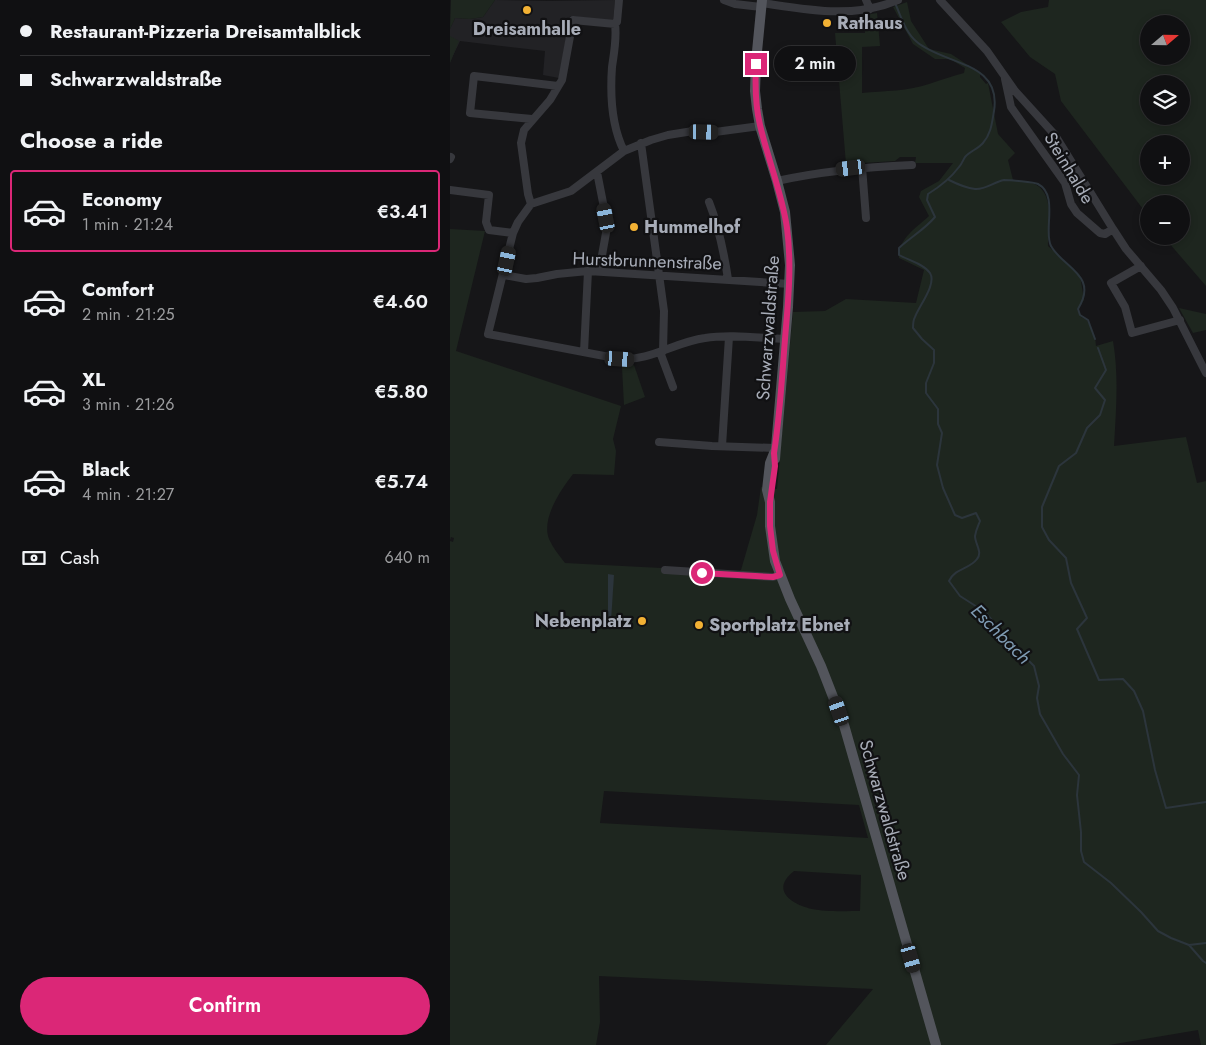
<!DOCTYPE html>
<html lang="en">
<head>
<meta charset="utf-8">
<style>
  body { margin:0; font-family:Jost,sans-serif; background:#1e1e20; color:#f1f3f6; height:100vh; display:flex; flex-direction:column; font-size:19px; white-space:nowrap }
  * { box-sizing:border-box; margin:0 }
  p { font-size:16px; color:#9c9d9f }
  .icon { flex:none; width:28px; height:28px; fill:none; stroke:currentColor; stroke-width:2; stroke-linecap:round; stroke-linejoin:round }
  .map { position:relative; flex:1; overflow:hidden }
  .drawer { display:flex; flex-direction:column; background:#101012; width:450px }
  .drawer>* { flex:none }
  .hud { display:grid; align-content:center; height:110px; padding:0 20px; background:#101012 }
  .needle { width:32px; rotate:70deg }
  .controls { position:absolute; left:690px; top:15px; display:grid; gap:10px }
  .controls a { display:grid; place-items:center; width:50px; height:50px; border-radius:50%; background:#101012; box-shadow:0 2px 8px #0003,0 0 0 1px #303032; font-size:25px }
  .end { position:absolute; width:22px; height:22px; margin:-11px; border:6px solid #db2777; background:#fff; box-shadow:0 0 0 2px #fff }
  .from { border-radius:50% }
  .bubble { position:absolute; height:35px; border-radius:18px; background:#101012; box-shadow:0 2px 8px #0003,0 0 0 1px #303032; font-size:16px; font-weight:600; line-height:35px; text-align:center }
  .car { position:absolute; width:15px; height:30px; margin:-15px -8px; border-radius:6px; box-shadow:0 0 4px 1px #0007; background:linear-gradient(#222 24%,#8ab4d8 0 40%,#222 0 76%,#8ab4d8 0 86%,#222 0) }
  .hud b { display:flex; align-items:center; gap:18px; height:48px; font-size:19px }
  .hud b+b { border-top:1px solid #303032 }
  .hud i { width:12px; height:12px; background:#f1f3f6 }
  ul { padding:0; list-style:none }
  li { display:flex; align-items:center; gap:15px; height:82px; margin:0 10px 8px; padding:0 10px; border:2px solid transparent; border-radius:5px }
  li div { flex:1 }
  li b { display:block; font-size:19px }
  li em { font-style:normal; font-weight:600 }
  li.on { border-color:#db2777 }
  li>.icon { width:45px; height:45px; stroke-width:1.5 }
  h2 { padding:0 20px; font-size:22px; line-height:60px }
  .pay { display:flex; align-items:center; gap:12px; height:55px; padding:0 20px; font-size:19px }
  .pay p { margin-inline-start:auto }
  .cta { display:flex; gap:10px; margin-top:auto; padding:10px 20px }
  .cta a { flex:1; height:58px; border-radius:30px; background:#db2777; color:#fff; font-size:20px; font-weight:600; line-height:58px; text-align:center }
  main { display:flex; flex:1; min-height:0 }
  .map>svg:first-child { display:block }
  .built { fill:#222225 }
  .green { fill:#1e261f; fill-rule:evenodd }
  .water { fill:#2c353c }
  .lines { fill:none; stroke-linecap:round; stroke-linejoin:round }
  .stream { stroke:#2c353c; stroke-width:2 }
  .minor { stroke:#37383d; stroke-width:8 }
  .major { stroke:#53555c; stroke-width:10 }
  .route { stroke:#db2777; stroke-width:6 }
  .poi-dot { fill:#f2b134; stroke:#111113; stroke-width:2 }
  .labels { text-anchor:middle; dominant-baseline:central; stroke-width:4.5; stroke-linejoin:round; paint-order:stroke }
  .poi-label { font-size:18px; font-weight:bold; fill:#a8adb8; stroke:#111113; text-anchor:start }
  .street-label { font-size:18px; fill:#a8adb8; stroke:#111113 }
  .water-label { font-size:19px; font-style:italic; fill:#7f9bb3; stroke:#111113 }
</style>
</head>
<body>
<main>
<section class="drawer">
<div class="hud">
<b><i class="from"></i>Restaurant-Pizzeria Dreisamtalblick</b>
<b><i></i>Schwarzwaldstraße</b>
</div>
<h2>Choose a ride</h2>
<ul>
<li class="on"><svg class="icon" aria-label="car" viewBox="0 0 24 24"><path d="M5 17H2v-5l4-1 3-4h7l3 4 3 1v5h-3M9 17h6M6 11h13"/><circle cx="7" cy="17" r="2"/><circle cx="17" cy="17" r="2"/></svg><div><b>Economy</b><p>1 min · 21:24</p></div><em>€3.41</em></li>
<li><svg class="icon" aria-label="car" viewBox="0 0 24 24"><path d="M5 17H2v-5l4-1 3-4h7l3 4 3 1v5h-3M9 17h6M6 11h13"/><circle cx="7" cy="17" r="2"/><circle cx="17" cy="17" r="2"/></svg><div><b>Comfort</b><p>2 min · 21:25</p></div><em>€4.60</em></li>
<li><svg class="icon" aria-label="car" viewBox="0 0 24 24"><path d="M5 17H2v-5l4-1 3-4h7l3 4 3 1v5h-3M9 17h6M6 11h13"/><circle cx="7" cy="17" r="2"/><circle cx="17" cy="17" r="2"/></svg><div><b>XL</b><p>3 min · 21:26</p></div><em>€5.80</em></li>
<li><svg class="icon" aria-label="car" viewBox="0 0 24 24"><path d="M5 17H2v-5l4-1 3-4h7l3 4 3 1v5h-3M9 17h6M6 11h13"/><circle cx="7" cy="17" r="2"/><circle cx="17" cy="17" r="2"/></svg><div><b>Black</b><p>4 min · 21:27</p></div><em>€5.74</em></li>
</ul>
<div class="pay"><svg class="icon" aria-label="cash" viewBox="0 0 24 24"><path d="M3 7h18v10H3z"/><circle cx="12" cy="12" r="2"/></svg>Cash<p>640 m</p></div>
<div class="cta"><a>Confirm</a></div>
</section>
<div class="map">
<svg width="756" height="1045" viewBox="0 0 756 1045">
  <rect width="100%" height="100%" fill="#161618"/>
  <!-- built -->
  <path class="built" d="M45,0L99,1L165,0L163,21L120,16L109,78L93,75L95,51L10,41L0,62V29L5,18L20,19L33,17Z"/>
  <!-- green -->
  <path class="green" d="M1,0H45L33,17L20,19L5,18L0,29Z
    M599,0H756V286L713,236H731V204H699V217L611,101L605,74L580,57L551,22L571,12L598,7ZM699,24H731V56H699ZM699,84H731V116H699ZM699,144H731V176H699Z
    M457,2L461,21L479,49L501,54L530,73V77L536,84L538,83L548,134L565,153L558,160L563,180C569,181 577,181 582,183C606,191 598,227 598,246L630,275L634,300L627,309L631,317L637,320L645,337L646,346L663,341C669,376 666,411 664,446L736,437L747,483L756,481V1045H751L748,1030L659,1045H376L423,989L149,976L150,1022L146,1045H0V541L3,542L4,538L1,537L0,540V229L35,231L6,351L171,406L163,439L166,451L164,475L123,474C111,490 91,518 99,539C103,548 109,555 115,563L288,572L291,570L307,515L311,487L327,489L343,312L375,311L396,299L466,303L474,270L449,258C448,239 466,228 479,216L469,197L471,191L489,181L503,163H465L466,157H450L445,161L396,164L385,33H415V15L427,13L430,46L412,47V93C434,91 459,91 479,84C491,80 502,76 514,73L515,68L500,59H485L463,44L443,7ZM154,791L409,805L418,838L150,823ZM344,871L411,875L410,911C397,911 375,912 362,909C341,904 320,890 344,871Z
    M0,36L9,41L0,63Z
    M729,308L756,314V330L743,333Z
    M184,365L195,397L174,405L172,367Z"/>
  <!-- water -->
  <path class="water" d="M158,574L164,575L161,621L158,622Z"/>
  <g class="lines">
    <!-- stream -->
    <path class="stream" d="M445,3C451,16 455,32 467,42C494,65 552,61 544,111C542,123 541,134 533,143C528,149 520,151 515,157C513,160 512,164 509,167C500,179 491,186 478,194L477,200L485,217C475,229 461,237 449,248V255C458,260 474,264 480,273C487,284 469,306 465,317C463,320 463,324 463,328L472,339L484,350V363L476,383V393L488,409V424L492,433L487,465L493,488L505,515L512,518L526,513L530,521C528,526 526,530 525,536C525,544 533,552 527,559C520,569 505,568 499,581L510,596L535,612L563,645L584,666L589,686L587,698L590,714L613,754L629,775L627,795L631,832V851L634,862L661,883L691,912L708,931L721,938L739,945L753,961L756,963
      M499,180C507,184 516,188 525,189C535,190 544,182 554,180C559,180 584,182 588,184C609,195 593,231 601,246C613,268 649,275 628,309L630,315L638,320L645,339
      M648,348L656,370L645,388L655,400L650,415L637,428L626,453L609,466L592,507V527L599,540L616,558L621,583L637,618L627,629L649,680L673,679L684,691L693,711L705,770L716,808L756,802
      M739,945L756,943"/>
    <!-- minor -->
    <path class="minor" d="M169,0L167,22L165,24C167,38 164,53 162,67C160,95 161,125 174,151
      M274,0L285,4L311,7
      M416,0L420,9
      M490,0L537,51L565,91L605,135L663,229L676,249L711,290L723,308L756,373
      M312,3C359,10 403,19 448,0
      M555,79L561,107L615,183L621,204L627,213L650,233L655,234L663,229
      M82,119L20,113L24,76L108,86
      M310,126L265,132L243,131L218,135L201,140L174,151L121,191L81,204L68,222L63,233L38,334L170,359C200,361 225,342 255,338C280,334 309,338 335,339
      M191,143L214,311L213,351
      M0,159L1,157
      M412,167L416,218
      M147,172L156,218V233L149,272
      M327,181C372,171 416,167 462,165
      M0,190L39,195L36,222L39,230L63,233
      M259,202C269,227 274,253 278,279
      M81,204L78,194L71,143L74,130L100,100L112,80L123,20L165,24
      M691,266L661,283L675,307L682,333L730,320
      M54,275L76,279L87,278L107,274L138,271L340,284
      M134,352L138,271
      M210,352L223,387
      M209,442L262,446L325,448
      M272,446L279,337
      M215,570L293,575L323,577L330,575"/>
    <!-- major -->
    <path class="major" d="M312,0L306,62L305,91L307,109L310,126L327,181L335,212L340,265L338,307L325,459
      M324,453L320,463L317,490L320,502V526L325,561L340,599L371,666L394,725L486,1045"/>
  </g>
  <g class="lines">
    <!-- route -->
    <path class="route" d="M252,573L323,577L330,575L323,551L320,526V502L325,466L324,453C330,415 332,377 335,339C338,302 342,266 337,228C332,193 318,160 310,125C305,105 305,85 306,64"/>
  </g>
  <!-- markers -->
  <g class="poi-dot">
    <circle cx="77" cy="10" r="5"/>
    <circle cx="377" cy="23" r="5"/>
    <circle cx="184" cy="227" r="5"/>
    <circle cx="192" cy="621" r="5"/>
    <circle cx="249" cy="625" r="5"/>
  </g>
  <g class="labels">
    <!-- poi labels -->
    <g class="poi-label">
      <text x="387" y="23">Rathaus</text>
      <text x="77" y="29" text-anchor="middle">Dreisamhalle</text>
      <text x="194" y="227">Hummelhof</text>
      <text x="182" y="621" text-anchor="end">Nebenplatz</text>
      <text x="259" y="625">Sportplatz Ebnet</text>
    </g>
    <!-- street labels -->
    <g class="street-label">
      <text transform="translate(619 168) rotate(59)">Steinhalde</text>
      <text transform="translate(197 261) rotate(2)">Hurstbrunnenstraße</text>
      <text transform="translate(318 328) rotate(-86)">Schwarzwaldstraße</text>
      <text transform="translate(435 810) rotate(74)">Schwarzwaldstraße</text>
    </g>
    <!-- water labels -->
    <g class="water-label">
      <text transform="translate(551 634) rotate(45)">Eschbach</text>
    </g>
  </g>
</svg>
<div class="controls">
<a><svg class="needle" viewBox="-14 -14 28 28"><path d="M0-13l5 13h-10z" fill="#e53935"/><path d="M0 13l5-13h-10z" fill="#9c9d9f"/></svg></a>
<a><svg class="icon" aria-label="layers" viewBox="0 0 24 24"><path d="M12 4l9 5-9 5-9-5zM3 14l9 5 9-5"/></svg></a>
<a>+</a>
<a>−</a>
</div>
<i class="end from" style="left:252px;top:573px"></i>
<i class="end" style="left:306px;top:64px"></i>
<div class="bubble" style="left:324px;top:46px;width:82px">2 min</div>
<i class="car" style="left:254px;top:132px;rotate:91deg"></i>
<i class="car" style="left:401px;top:168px;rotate:263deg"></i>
<i class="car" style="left:156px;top:218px;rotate:349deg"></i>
<i class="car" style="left:57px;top:261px;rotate:12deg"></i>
<i class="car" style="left:170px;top:359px;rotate:94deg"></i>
<i class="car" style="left:389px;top:711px;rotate:341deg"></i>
<i class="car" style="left:461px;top:958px;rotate:164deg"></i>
</div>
</main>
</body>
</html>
